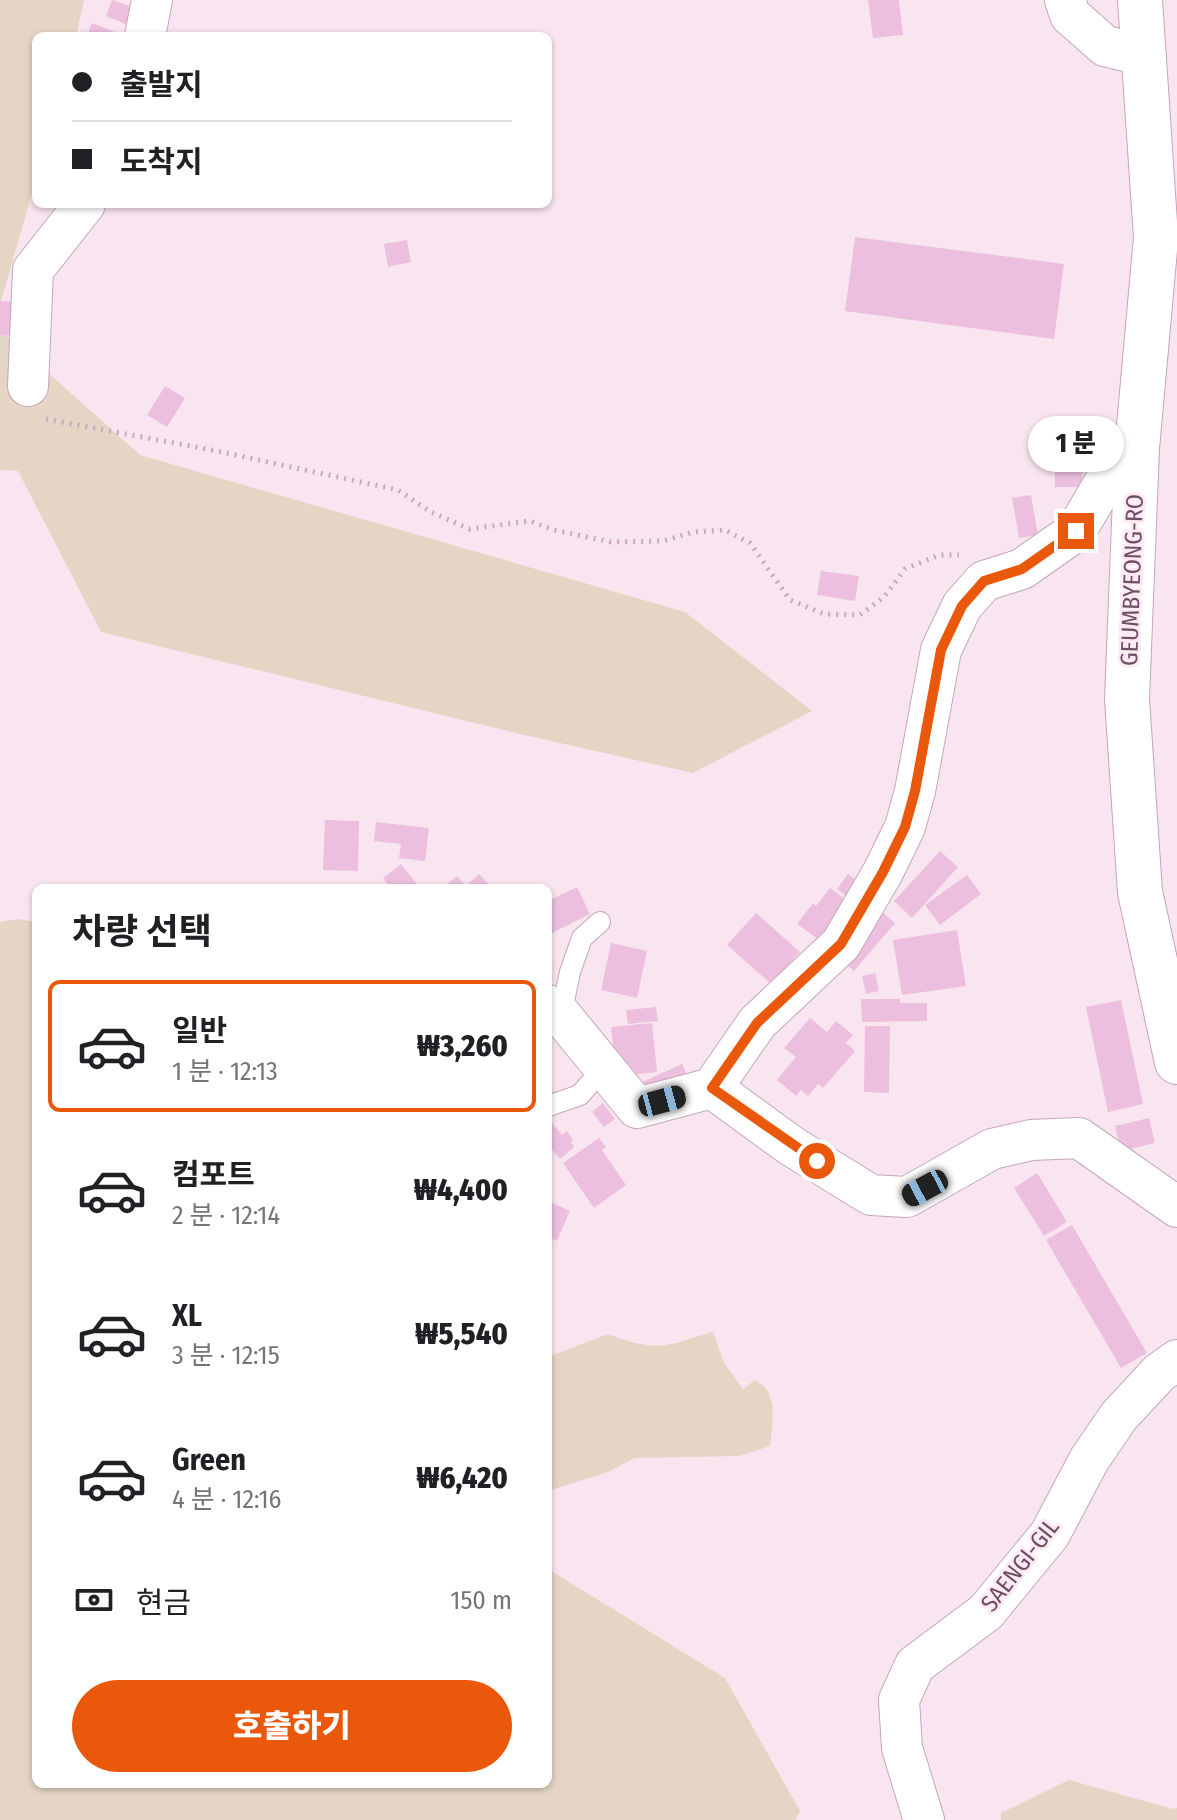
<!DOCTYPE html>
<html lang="ko">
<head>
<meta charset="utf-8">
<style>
  body { margin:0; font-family:"Fira Sans Condensed","Noto Sans KR",sans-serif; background:#f2f2f2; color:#202124; height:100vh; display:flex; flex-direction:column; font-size:30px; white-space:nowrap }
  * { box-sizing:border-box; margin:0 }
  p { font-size:26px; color:#757577 }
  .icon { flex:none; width:44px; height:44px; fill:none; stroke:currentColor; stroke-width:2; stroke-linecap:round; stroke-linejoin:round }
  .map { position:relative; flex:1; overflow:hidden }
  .panel { position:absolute; left:32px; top:884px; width:520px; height:904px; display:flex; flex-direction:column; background:#fff; border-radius:12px; box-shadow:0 2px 6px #0004 }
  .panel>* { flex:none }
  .hud { position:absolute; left:32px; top:32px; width:520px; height:176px; border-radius:12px; box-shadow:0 2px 6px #0004; display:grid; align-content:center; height:176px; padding:0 40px; background:#fff }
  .end { position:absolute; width:36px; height:36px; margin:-18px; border:10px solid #ea580c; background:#fff; box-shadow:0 0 0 4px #fff }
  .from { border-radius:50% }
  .bubble { position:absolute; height:56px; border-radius:28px; background:#fff; box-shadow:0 2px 6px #0004; font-size:26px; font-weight:800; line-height:56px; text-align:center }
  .car { position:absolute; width:24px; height:48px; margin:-24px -12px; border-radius:10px; box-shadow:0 0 6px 2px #0007; background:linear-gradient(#222 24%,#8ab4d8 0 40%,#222 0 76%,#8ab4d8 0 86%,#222 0) }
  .hud b { display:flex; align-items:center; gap:28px; height:76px; font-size:30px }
  .hud b+b { border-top:2px solid #e0e0e0 }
  .hud i { width:20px; height:20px; background:#202124 }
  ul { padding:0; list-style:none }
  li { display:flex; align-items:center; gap:24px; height:132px; margin:0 16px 12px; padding:0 24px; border:4px solid transparent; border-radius:12px }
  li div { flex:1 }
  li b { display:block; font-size:30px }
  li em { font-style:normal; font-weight:800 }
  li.selected { border-color:#ea580c }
  li>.icon { width:72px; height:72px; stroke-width:1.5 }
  h2 { padding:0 40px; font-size:36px; line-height:96px }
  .pay { display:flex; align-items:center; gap:20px; height:88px; padding:0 40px; font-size:30px }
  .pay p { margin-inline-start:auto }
  .action { display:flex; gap:16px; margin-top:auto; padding:16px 40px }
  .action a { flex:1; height:92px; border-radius:48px; background:#ea580c; color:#fff; font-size:32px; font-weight:800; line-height:92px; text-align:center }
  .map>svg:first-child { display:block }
  .green { fill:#e5d5c5 }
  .building { fill:#ecbfdf }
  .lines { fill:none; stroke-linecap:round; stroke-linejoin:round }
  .lane-casing { stroke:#c4a7bb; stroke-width:22 }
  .street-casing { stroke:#c4a7bb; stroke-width:42 }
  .secondary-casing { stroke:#c5a4ba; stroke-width:46 }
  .path { stroke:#d0a3c3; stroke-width:5; stroke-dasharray:2 6; stroke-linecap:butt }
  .lane { stroke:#fff; stroke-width:20 }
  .street { stroke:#fff; stroke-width:40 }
  .secondary { stroke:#fff; stroke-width:44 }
  .route { stroke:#ea580c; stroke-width:10 }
  .labels { text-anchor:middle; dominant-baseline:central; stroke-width:6; stroke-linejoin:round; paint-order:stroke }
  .street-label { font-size:24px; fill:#6f4d66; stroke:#fdeaf3 }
</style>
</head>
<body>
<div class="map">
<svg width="1177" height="1820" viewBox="0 0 1177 1820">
  <rect width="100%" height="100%" fill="#f9e5ef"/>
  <!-- green -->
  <path class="green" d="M0,0H84L76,36H36V179L0,305Z
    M0,330L140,455L685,612L812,711L693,773L520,734L101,632L18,471L0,470Z
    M18,919L36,922V1784H548V1569L725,1678L800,1811L795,1820H0V922Z
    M713,1332L724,1363L743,1389L755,1380C780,1393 772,1423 770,1446L739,1456L635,1458L608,1472L548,1491V1357L608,1334C626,1341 645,1347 664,1345C680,1344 697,1335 713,1332Z
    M1069,1780L1173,1809L1177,1808V1820H1001V1813Z"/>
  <!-- building -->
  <path class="building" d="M112,0L140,9L133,27L106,16Z
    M868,0H899L903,35L873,38Z
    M92,23L125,36H87Z
    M855,237L1064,264L1054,339L845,311Z
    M407,240L411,262L388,267L384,244Z
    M0,301L16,302L15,336L0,335Z
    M165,386L185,398L167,427L147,415Z
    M1055,422H1081L1082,487H1055Z
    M1031,495L1038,535L1019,538L1012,498Z
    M821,571L859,576L855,601L817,595Z
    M325,820L359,821L358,871L323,870Z
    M376,822L429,828L425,861L399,858L401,844L374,841Z
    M940,851L958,867L912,918L894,901Z
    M401,864L420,888H390L383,878Z
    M479,874L492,888H443L457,876L466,886Z
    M848,874L864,886L853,901L837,889Z
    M967,875L981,894L940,925L925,905Z
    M577,887L590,914L548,935V901Z
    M830,888L854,906L825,944L797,924L813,903L816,906Z
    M876,907L895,923L854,971L835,955Z
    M756,913L800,952L771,984L727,945Z
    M957,930L966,986L902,995L893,940Z
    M611,943L647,951L637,998L601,990Z
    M875,973L879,991L866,994L862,976Z
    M861,999H900V1003H927V1021L862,1022Z
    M1121,1000L1143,1104L1108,1112L1086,1007Z
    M656,1007L658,1021L628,1024L626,1010Z
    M810,1018L827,1032L836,1021L853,1035L846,1043L855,1051L823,1088L818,1084L808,1096L801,1090L796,1096L777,1080L796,1057L784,1048Z
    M652,1023L657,1072L617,1076L611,1027Z
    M865,1026H890L889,1093L864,1092Z
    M682,1064L691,1083L645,1105L636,1085Z
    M603,1103L615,1119L604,1127L592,1112Z
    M548,1118L562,1135L567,1131L573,1140L571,1142L574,1147L560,1159L548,1145Z
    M1149,1118L1155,1143L1121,1151L1115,1126Z
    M599,1138L606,1147L602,1150L626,1185L594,1208L563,1163Z
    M1037,1173L1067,1222L1044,1236L1014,1188Z
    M548,1201L570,1211L557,1241L548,1237Z
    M1072,1225L1147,1353L1121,1368L1046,1240Z"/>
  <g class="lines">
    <defs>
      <path id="lane" d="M561,1016L570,972L582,938L600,922
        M548,1106L580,1095L603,1068"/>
      <path id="street" d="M1065,0L1070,15L1105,46L1146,56
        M145,36L152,0
        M28,386L33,270L85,204
        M1137,448L1114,466L1076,531L1022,569L984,581L962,606L941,650L915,791L905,827L883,872L841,944L757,1023L712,1088L790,1145L871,1195L907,1197L992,1149L1031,1140L1079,1138L1177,1207
        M548,1005L556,1009L637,1108L712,1088
        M924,1820L902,1748L899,1700L915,1665L986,1612L1050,1534L1089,1460L1119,1416L1159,1373L1177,1360"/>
      <path id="secondary" d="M1140,0L1156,238L1137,448L1127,699L1140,892L1177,1062"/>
    </defs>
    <!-- lane casing -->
    <use href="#lane" class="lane-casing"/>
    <!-- street casing -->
    <use href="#street" class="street-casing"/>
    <!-- secondary casing -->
    <use href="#secondary" class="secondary-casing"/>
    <!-- path -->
    <path class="path" d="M46,419L217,451L398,490L431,512L469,529L530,521L554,530L611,542L663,541L694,532L725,530L750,543L790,600L824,614L860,615L884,597L905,569L939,555H959"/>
    <!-- lane -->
    <use href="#lane" class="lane"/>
    <!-- street -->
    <use href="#street" class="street"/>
    <!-- secondary -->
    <use href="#secondary" class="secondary"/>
  </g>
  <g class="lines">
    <!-- route -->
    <path class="route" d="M817,1161L712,1088L757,1023L841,944L883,872L905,827L915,791L941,650L962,606L984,581L1022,569L1076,531"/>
  </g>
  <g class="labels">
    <!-- street labels -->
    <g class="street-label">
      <text transform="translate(1132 580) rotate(-88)">GEUMBYEONG-RO</text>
      <text transform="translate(1020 1565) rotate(-52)">SAENGI-GIL</text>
    </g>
  </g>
</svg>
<i class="end from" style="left:817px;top:1161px"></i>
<i class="end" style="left:1076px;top:531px"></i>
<div class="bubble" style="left:1028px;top:416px;width:96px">1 분</div>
<i class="car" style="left:662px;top:1101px;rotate:75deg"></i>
<i class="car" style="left:925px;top:1188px;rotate:242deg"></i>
<div class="hud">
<b><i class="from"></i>출발지</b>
<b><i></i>도착지</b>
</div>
<section class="panel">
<h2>차량 선택</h2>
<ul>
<li class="selected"><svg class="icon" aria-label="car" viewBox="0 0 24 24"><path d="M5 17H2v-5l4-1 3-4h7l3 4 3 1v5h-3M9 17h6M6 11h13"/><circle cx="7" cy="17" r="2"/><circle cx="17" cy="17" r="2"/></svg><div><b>일반</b><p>1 분 · 12:13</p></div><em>₩3,260</em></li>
<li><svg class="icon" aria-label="car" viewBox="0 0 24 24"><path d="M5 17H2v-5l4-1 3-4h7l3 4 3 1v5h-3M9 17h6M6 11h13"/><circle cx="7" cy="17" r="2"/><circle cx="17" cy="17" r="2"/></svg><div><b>컴포트</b><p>2 분 · 12:14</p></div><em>₩4,400</em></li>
<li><svg class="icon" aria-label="car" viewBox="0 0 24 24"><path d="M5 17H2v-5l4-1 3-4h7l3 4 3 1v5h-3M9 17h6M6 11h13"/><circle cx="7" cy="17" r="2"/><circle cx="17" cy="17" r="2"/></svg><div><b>XL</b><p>3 분 · 12:15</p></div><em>₩5,540</em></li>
<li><svg class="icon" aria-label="car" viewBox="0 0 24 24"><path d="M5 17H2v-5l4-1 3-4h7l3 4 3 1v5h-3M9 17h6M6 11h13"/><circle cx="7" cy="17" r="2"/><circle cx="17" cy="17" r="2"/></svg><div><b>Green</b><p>4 분 · 12:16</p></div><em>₩6,420</em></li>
</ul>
<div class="pay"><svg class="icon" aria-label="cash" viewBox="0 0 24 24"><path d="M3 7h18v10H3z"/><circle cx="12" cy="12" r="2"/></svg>현금<p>150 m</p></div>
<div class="action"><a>호출하기</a></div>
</section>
</div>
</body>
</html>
